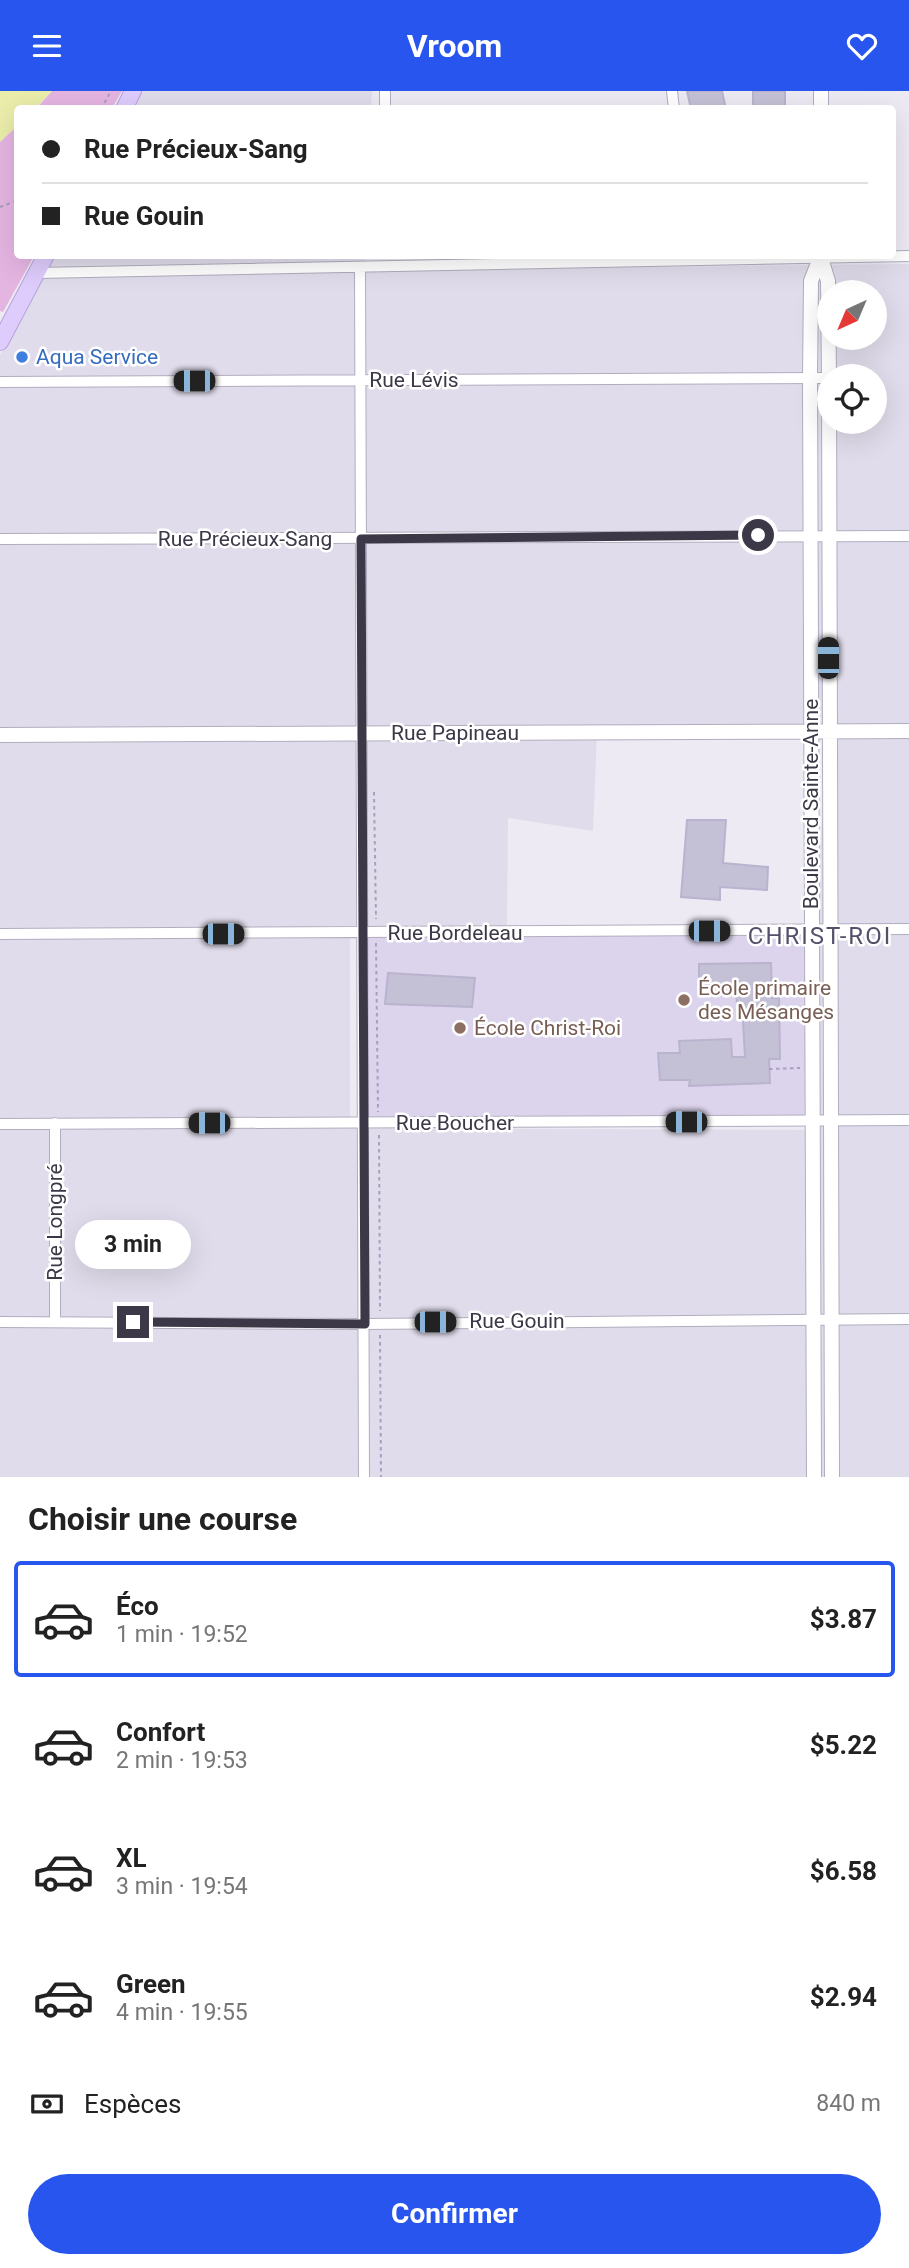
<!DOCTYPE html>
<html lang="fr">
<head>
<meta charset="utf-8">
<style>
  body { margin:0; font-family:Roboto,sans-serif; background:#f6f6f6; color:#222; height:100vh; display:flex; flex-direction:column; font-size:26px; white-space:nowrap }
  * { box-sizing:border-box; margin:0 }
  p { font-size:23px; color:#767676 }
  .icon { flex:none; width:38px; height:38px; fill:none; stroke:currentColor; stroke-width:2; stroke-linecap:round; stroke-linejoin:round }
  .map { position:relative; height:1386px; overflow:hidden }
  .sheet { display:flex; flex-direction:column; background:#fff; flex:1 }
  .sheet>* { flex:none }
  .guide { position:absolute; left:14px; top:14px; width:882px; height:154px; border-radius:7px; box-shadow:0 7px 28px #0002; display:grid; align-content:center; height:154px; padding:0 28px; background:#fff }
  .needle { width:46px; rotate:224deg }
  .tools { position:absolute; left:817px; top:189px; display:grid; gap:14px }
  .tools a { display:grid; place-items:center; width:70px; height:70px; border-radius:50%; background:#fff; box-shadow:0 7px 28px #0002; font-size:35px }
  .end { position:absolute; width:32px; height:32px; margin:-16px; border:9px solid #3c3847; background:#fff; box-shadow:0 0 0 4px #fff }
  .from { border-radius:50% }
  .bubble { position:absolute; height:49px; border-radius:24px; background:#fff; box-shadow:0 7px 28px #0002; font-size:23px; font-weight:700; line-height:49px; text-align:center }
  .car { position:absolute; width:21px; height:42px; margin:-21px -10px; border-radius:9px; box-shadow:0 0 5px 2px #0007; background:linear-gradient(#222 24%,#8ab4d8 0 40%,#222 0 76%,#8ab4d8 0 86%,#222 0) }
  .guide b { display:flex; align-items:center; gap:24px; height:66px; font-size:26px }
  .guide b+b { border-top:2px solid #e0e0e0 }
  .guide i { width:18px; height:18px; background:#222 }
  ul { padding:0; list-style:none }
  li { display:flex; align-items:center; gap:21px; height:116px; margin:0 14px 10px; padding:0 14px; border:4px solid transparent; border-radius:7px }
  li div { flex:1 }
  li b { display:block; font-size:26px }
  li em { font-style:normal; font-weight:700 }
  li.on { border-color:#2755ee }
  li>.icon { width:63px; height:63px; stroke-width:1.5 }
  h2 { padding:0 28px; font-size:32px; line-height:84px }
  .pay { display:flex; align-items:center; gap:18px; height:77px; padding:0 28px; font-size:26px }
  .pay p { margin-inline-start:auto }
  .primary-button { display:flex; gap:14px; margin-top:auto; padding:14px 28px }
  .primary-button a { flex:1; height:80px; border-radius:42px; background:#2755ee; color:#fff; font-size:28px; font-weight:700; line-height:80px; text-align:center }
  header { display:flex; justify-content:space-between; align-items:center; height:91px; padding:0 28px; background:#2755ee; color:#fff; font-size:32px; font-weight:700 }
  .map>svg:first-child { display:block }
  .residential { fill:#e1dceb; fill-rule:evenodd }
  .education { fill:#dcd4ec }
  .green { fill:#e5b5e2 }
  .water { fill:#ebedaa }
  .building { fill:#c4c0d5; stroke:#bab3cf; stroke-width:2 }
  .lines { fill:none; stroke-linecap:round; stroke-linejoin:round }
  .minor-casing { stroke:#b2adbf; stroke-width:12 }
  .tertiary-casing { stroke:#b2adbf; stroke-width:16 }
  .secondary-casing { stroke:#b6a3da; stroke-width:18 }
  .path { stroke:#a79fc0; stroke-width:2; stroke-dasharray:3.5 3.5; stroke-linecap:butt }
  .minor { stroke:#fff; stroke-width:10 }
  .tertiary { stroke:#fff; stroke-width:14 }
  .secondary { stroke:#deccfc; stroke-width:16 }
  .route { stroke:#3c3847; stroke-width:9 }
  .shop-dot { fill:#3f7fe0; stroke:#fff; stroke-width:2.5 }
  .education-dot { fill:#8d6e63; stroke:#fff; stroke-width:2.5 }
  .labels { text-anchor:middle; dominant-baseline:central; stroke-width:5; stroke-linejoin:round; paint-order:stroke }
  .shop-label { font-size:21px; fill:#366cbe; stroke:#fff; text-anchor:start }
  .street-label { font-size:21px; fill:#3c3847; stroke:#fff }
  .education-label { font-size:21px; fill:#785e54; stroke:#fff; text-anchor:start }
  .quarter-label { font-size:24px; letter-spacing:2px; fill:#55506a; stroke:#fff }
</style>
</head>
<body>
<header><svg class="icon" aria-label="menu" viewBox="0 0 24 24"><path d="M4 6h16M4 12h16M4 18h16"/></svg>Vroom<svg class="icon" aria-label="heart" viewBox="0 0 24 24"><path d="M12 20l-8-8c-3-5 5-10 8-4 3-6 11-1 8 4z"/></svg></header>
<div class="map">
<svg width="909" height="1386" viewBox="0 0 909 1386">
  <rect width="100%" height="100%" fill="#edeaf4"/>
  <!-- residential -->
  <path class="residential" d="M141,0H372L371,17L132,18Z
    M365,164V175L672,176L909,173V1386H0V264L53,165ZM830,201H875V247H830ZM830,285H875V331H830ZM828,641L814,842V1039L350,1037V843H507L508,727L593,740L597,643Z"/>
  <!-- education -->
  <path class="education" d="M811,839L814,1030L363,1032V842Z"/>
  <!-- green -->
  <path class="green" d="M52,0H122L112,17L36,18Z
    M17,35L18,164L34,165L3,221L0,220V51Z"/>
  <!-- water -->
  <path class="water" d="M0,0H52L36,17L18,18L17,35L0,51Z"/>
  <!-- building -->
  <path class="building" d="M687,0H722L726,18H691Z
    M753,0H785V18H753Z
    M687,729H726L723,772L768,776L767,799L720,796V809L681,806Z
    M771,872L772,907H779L780,968H769L770,992L689,995L690,989H660L658,962H680L679,950L731,948L732,966H745L742,911L737,912L735,894L699,895V873Z
    M388,882L475,887L472,916L385,913Z"/>
  <g class="lines">
    <defs>
      <path id="minor" d="M385,0V18
        M672,0L674,18
        M360,176L364,1386
        M36,182L909,165
        M0,291L829,287
        M0,448L909,445
        M0,843L909,838
        M55,1032V1231
        M0,1033L909,1029
        M0,1231L365,1233L909,1228"/>
      <path id="tertiary" d="M821,18V0
        M820,164L828,190L829,287L832,1386
        M0,644L909,640
        M814,1386L810,287L811,190L820,167"/>
      <path id="secondary" d="M124,18L133,0
        M0,251L46,164"/>
    </defs>
    <!-- minor casing -->
    <use href="#minor" class="minor-casing"/>
    <!-- tertiary casing -->
    <use href="#tertiary" class="tertiary-casing"/>
    <!-- secondary casing -->
    <use href="#secondary" class="secondary-casing"/>
    <!-- path -->
    <path class="path" d="M101,18L111,0
      M0,116L18,109
      M374,701L376,828
      M376,852L378,1021
      M769,978L800,977
      M379,1044L380,1220
      M380,1244L381,1386"/>
    <!-- minor -->
    <use href="#minor" class="minor"/>
    <!-- tertiary -->
    <use href="#tertiary" class="tertiary"/>
    <!-- secondary -->
    <use href="#secondary" class="secondary"/>
  </g>
  <g class="lines">
    <!-- route -->
    <path class="route" d="M133,1231L365,1233L361,448L758,444"/>
  </g>
  <!-- markers -->
  <circle class="shop-dot" cx="22" cy="266" r="7"/>
  <g class="education-dot">
    <circle cx="684" cy="909" r="7"/>
    <circle cx="460" cy="937" r="7"/>
  </g>
  <g class="labels">
    <!-- shop labels -->
    <g class="shop-label">
      <text x="36" y="266">Aqua Service</text>
    </g>
    <!-- street labels -->
    <g class="street-label">
      <text x="414" y="289">Rue Lévis</text>
      <text x="245" y="448">Rue Précieux-Sang</text>
      <text x="455" y="642">Rue Papineau</text>
      <text transform="translate(811 713) rotate(-90)">Boulevard Sainte-Anne</text>
      <text x="455" y="842">Rue Bordeleau</text>
      <text x="455" y="1032">Rue Boucher</text>
      <text transform="translate(55 1131) rotate(-90)">Rue Longpré</text>
      <text x="517" y="1230">Rue Gouin</text>
    </g>
    <!-- education labels -->
    <g class="education-label">
      <text x="698" y="897">École primaire<tspan x="698" dy="24">des Mésanges</tspan></text>
      <text x="474" y="937">École Christ-Roi</text>
    </g>
    <!-- quarter labels -->
    <g class="quarter-label">
      <text x="820" y="845">CHRIST-ROI</text>
    </g>
  </g>
</svg>
<div class="tools">
<a><svg class="needle" viewBox="-14 -14 28 28"><path d="M0-13l5 13h-10z" fill="#e53935"/><path d="M0 13l5-13h-10z" fill="#767676"/></svg></a>
<a><svg class="icon" aria-label="locate" viewBox="0 0 24 24"><circle cx="12" cy="12" r="6"/><path d="M12 2v4M12 18v4M2 12h4M18 12h4"/></svg></a>
</div>
<i class="end from" style="left:758px;top:444px"></i>
<i class="end" style="left:133px;top:1231px"></i>
<div class="bubble" style="left:75px;top:1129px;width:116px">3 min</div>
<i class="car" style="left:194px;top:290px;rotate:270deg"></i>
<i class="car" style="left:828px;top:567px;rotate:0deg"></i>
<i class="car" style="left:709px;top:840px;rotate:90deg"></i>
<i class="car" style="left:223px;top:843px;rotate:90deg"></i>
<i class="car" style="left:686px;top:1031px;rotate:270deg"></i>
<i class="car" style="left:209px;top:1032px;rotate:270deg"></i>
<i class="car" style="left:435px;top:1231px;rotate:90deg"></i>
<div class="guide">
<b><i class="from"></i>Rue Précieux-Sang</b>
<b><i></i>Rue Gouin</b>
</div>
</div>
<section class="sheet">
<h2>Choisir une course</h2>
<ul>
<li class="on"><svg class="icon" aria-label="car" viewBox="0 0 24 24"><path d="M5 17H2v-5l4-1 3-4h7l3 4 3 1v5h-3M9 17h6M6 11h13"/><circle cx="7" cy="17" r="2"/><circle cx="17" cy="17" r="2"/></svg><div><b>Éco</b><p>1 min · 19:52</p></div><em>$3.87</em></li>
<li><svg class="icon" aria-label="car" viewBox="0 0 24 24"><path d="M5 17H2v-5l4-1 3-4h7l3 4 3 1v5h-3M9 17h6M6 11h13"/><circle cx="7" cy="17" r="2"/><circle cx="17" cy="17" r="2"/></svg><div><b>Confort</b><p>2 min · 19:53</p></div><em>$5.22</em></li>
<li><svg class="icon" aria-label="car" viewBox="0 0 24 24"><path d="M5 17H2v-5l4-1 3-4h7l3 4 3 1v5h-3M9 17h6M6 11h13"/><circle cx="7" cy="17" r="2"/><circle cx="17" cy="17" r="2"/></svg><div><b>XL</b><p>3 min · 19:54</p></div><em>$6.58</em></li>
<li><svg class="icon" aria-label="car" viewBox="0 0 24 24"><path d="M5 17H2v-5l4-1 3-4h7l3 4 3 1v5h-3M9 17h6M6 11h13"/><circle cx="7" cy="17" r="2"/><circle cx="17" cy="17" r="2"/></svg><div><b>Green</b><p>4 min · 19:55</p></div><em>$2.94</em></li>
</ul>
<div class="pay"><svg class="icon" aria-label="cash" viewBox="0 0 24 24"><path d="M3 7h18v10H3z"/><circle cx="12" cy="12" r="2"/></svg>Espèces<p>840 m</p></div>
<div class="primary-button"><a>Confirmer</a></div>
</section>
</body>
</html>
